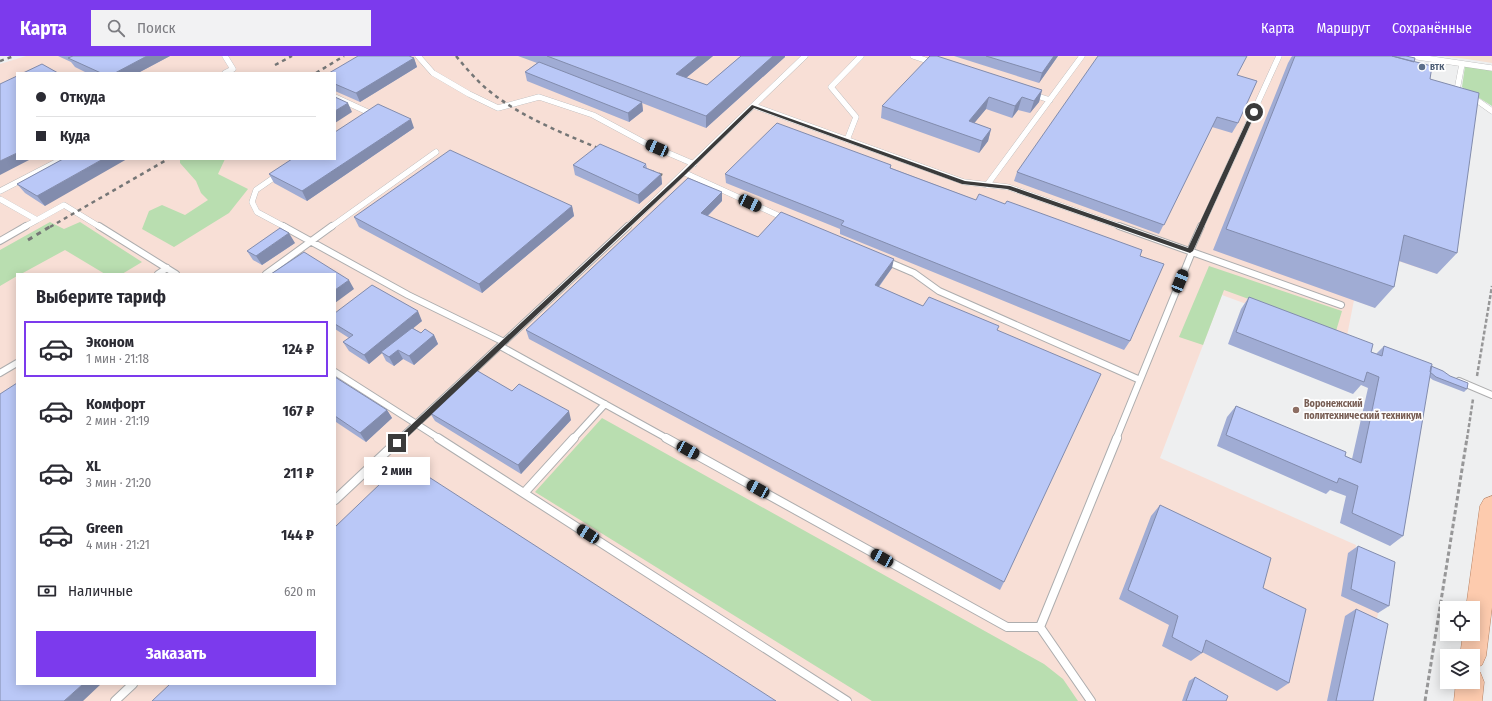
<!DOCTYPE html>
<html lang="ru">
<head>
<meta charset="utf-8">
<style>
  body { margin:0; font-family:"Fira Sans Condensed",sans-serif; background:#f2f2f3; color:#2b2b33; height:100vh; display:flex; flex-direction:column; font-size:15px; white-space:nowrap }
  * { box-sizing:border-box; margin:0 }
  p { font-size:13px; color:#7c7c81 }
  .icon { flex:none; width:22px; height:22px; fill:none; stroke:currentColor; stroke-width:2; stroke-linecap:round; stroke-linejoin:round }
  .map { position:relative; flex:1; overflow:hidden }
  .sheet { position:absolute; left:16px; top:217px; width:320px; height:412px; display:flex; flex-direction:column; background:#fff; border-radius:0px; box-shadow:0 2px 10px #0003 }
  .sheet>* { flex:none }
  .top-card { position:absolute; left:16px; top:16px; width:320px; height:88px; border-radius:0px; box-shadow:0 2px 10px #0003; display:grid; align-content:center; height:88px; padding:0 20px; background:#fff }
  .buttons { position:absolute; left:1440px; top:545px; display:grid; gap:8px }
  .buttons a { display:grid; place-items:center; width:40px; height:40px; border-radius:0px; background:#fff; box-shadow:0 2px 10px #0003; font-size:20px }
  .end { position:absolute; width:18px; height:18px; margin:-9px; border:5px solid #3b3b3b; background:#fff; box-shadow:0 0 0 2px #fff }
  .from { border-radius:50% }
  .bubble { position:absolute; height:28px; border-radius:0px; background:#fff; box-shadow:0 2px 10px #0003; font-size:13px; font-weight:700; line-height:28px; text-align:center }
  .car { position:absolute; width:12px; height:24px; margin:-12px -6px; border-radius:5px; box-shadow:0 0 3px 1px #0007; background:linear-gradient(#222 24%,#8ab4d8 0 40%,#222 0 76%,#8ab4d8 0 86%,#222 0) }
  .top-card b { display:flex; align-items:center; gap:14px; height:38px; font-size:15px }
  .top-card b+b { border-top:1px solid #e1e1e2 }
  .top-card i { width:10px; height:10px; background:#2b2b33 }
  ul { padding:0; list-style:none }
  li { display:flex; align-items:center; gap:12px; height:56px; margin:0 8px 6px; padding:0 12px; border:2px solid transparent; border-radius:0px }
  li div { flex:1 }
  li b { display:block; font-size:15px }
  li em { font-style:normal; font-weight:700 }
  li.current { border-color:#7c3aed }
  li>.icon { width:36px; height:36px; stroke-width:1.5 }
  h2 { padding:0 20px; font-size:18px; line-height:48px }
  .pay { display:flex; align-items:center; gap:10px; height:44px; padding:0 20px; font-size:15px }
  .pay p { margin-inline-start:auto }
  .primary-button { display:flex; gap:8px; margin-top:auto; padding:8px 20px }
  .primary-button a { flex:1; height:46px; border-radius:0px; background:#7c3aed; color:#fff; font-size:16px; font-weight:700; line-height:46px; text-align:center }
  header { display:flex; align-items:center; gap:24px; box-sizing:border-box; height:56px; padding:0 20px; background:#7c3aed; color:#fff }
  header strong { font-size:19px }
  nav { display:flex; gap:22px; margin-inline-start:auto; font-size:14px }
  .search { width:280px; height:36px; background:#f2f2f3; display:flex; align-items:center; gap:10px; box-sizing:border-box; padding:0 14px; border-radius:0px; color:#7c7c81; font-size:15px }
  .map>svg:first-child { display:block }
  .commercial { fill:#f6e0d2 }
  .industrial { fill:#f8dfd6; fill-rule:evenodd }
  .green { fill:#b9deb0 }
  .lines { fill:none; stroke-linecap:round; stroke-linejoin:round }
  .lane-far2-casing { stroke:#adadae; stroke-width:6 }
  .lane-far1-casing { stroke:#adadae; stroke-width:8 }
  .lane-casing { stroke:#adadae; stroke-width:10 }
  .primary-casing { stroke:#b88263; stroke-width:1 }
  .path-far1 { stroke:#979798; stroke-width:2.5; stroke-dasharray:4 2; stroke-linecap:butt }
  .path { stroke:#979798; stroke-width:3; stroke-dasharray:4.5 2.5; stroke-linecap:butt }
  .lane-far2 { stroke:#fff; stroke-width:5.5 }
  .lane-far1 { stroke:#fff; stroke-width:6 }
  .lane { stroke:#fff; stroke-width:8 }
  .primary { fill:#fdcbae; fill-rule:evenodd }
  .rail-far1 { stroke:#757676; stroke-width:2.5; stroke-dasharray:4 4; stroke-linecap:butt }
  .rail { stroke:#757676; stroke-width:3; stroke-dasharray:5 5; stroke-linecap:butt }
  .wall { fill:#a0acd4 }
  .shaded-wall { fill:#828cad }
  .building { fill:#bac8f7; stroke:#828cad }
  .route { fill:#3b3b3b }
  .service-dot { fill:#5c6f8a; stroke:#fff; stroke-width:1.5 }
  .education-dot { fill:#8d6e63; stroke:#fff; stroke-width:1.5 }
  .labels { text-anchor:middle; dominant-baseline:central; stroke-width:3.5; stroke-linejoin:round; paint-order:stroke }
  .far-service-label { font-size:9px; font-weight:bold; fill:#4e5e75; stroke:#fff; text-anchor:start }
  .education-label { font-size:10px; font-weight:bold; fill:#785e54; stroke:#fff; text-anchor:start }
</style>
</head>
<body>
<header>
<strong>Карта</strong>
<div class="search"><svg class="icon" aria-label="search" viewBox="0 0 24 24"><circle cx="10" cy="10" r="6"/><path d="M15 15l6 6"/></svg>Поиск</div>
<nav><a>Карта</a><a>Маршрут</a><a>Сохранённые</a></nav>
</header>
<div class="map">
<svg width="1492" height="645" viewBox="0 0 1492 645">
  <rect width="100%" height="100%" fill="#eeeff0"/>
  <!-- commercial -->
  <path class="commercial" d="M1442,0H1492V7L1467,3Z"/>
  <!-- industrial -->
  <path class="industrial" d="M26,0H1357L1437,218L1386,201L1375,252L1354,244L1346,285L1222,239L1160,402L1356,489L1354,500L1384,513L1378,557L1362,645H0V8ZM17,17H335V103H17ZM17,218H335V628H17Z"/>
  <!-- green -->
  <path class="green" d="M1465,10L1492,14V50L1462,31Z
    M180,103H225L218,118L248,133L229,157L174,191L142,173L149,155L162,149L185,159L208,144L201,137L196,125L180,107Z
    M80,166L142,206L122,218H105L65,194L21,218H17V220L0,230V194L50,166L64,173Z
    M1209,210L1342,255L1336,275L1224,234L1203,289L1179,281Z
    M602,362L1044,608L1063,623L1078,645H872L535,436Z"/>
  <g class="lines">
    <defs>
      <path id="lane-far2" d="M225,0L233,13L225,17
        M418,0L433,17L469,38L498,52L539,41L593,59L645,87L694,108
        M913,0L934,7
        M1411,0L1492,12
        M1457,34L1462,8
        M1031,38L1050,44
        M1471,40L1492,55
        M335,41L372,58L369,60
        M754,50L964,126L1008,131L1122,171
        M847,84L856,61L831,31L861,0
        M685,117L786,163
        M279,118L256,134L252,146L257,156L285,171
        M987,129L1082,0
        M0,135L62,103
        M0,143L37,164L64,149L100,171
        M24,171L37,164
        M331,171L436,96
        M627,171L805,0
        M1201,171L1279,0"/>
      <path id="lane-far1" d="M99,170L176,218
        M283,170L408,239L504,286
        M1119,170L1341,249
        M0,185L26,170
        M1190,195L1201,170
        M886,205L914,217L939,235L1140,324
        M158,218L167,212
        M266,218L332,170
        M500,290L668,383
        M335,316L440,383
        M0,317L17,307
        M1459,325L1492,339
        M400,383L628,170
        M573,383L605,348
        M1116,383L1192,196"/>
      <path id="lane" d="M438,382L847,645
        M666,382L1007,571H1040L1117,382
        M524,437L574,382
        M335,444L401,382
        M1040,571L1091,645
        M115,645L133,628"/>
      <path id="primary" d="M1492,440V551L1486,600L1482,609L1473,613V600H1460L1463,578H1473V552H1466L1480,450L1484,443Z
        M1473,614L1480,616L1484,626L1482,645H1454L1456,626H1473Z"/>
    </defs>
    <!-- lane-far2 casing -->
    <use href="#lane-far2" class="lane-far2-casing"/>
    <!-- lane-far1 casing -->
    <use href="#lane-far1" class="lane-far1-casing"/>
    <!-- lane casing -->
    <use href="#lane" class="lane-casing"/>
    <!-- primary casing -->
    <use href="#primary" class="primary-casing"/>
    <!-- path-far1 -->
    <path class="path-far1" d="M1477,320L1492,230
      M1467,383L1473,343"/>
    <!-- path -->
    <path class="path" d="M1425,645L1467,382"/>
    <!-- lane-far2 -->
    <use href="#lane-far2" class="lane-far2"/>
    <!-- lane-far1 -->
    <use href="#lane-far1" class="lane-far1"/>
    <!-- lane -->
    <use href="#lane" class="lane"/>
    <!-- primary -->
    <use href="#primary" class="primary"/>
    <!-- rail-far1 -->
    <path class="rail-far1" d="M456,0C466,12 476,24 488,34C522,62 565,78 605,95
      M0,5L14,0
      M275,9L292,0
      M316,17L344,0
      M651,115L665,120
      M50,171L168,103"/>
    <!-- rail -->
    <path class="rail" d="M28,184L51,170"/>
  </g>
  <!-- wall -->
  <path class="wall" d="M58,0H170L138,17H87L75,11L71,6Z
    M518,0H713L686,22L707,29L741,0H785V1L706,72L642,47L643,55L629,66L527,25L525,16L537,7Z
    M954,0H1058L1039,27Z
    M1292,0H1406L1414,6L1430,23L1457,197L1437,218L1399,205L1394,231L1375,252L1213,194L1288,7Z
    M414,2L417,11L360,46L335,35V17Z
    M1237,19L1238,67L1232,77L1212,71L1159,178L1014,125L1017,116Z
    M1042,34L1039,46L1030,57L1018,54L1012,62L986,53L974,67L991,73L988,85L979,97L881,62L882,50Z
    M414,72L307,145L274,127L269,118Z
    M63,103L45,150L25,137L17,128Z
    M646,108L647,112L661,118L662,128L639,148L575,119L573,109Z
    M891,109V112L976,144L1140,200L1130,285L1124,294L840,178V173L726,127L725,118Z
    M722,145L708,160L758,181L892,212L879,231L923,250L997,274L1004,526L1000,534L529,283L526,274Z
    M572,150L574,160L482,237L359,171L354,161Z
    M295,187L262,209L253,204L247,195Z
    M1249,241L1376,298L1384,290L1431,310L1467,333L1464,336L1433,324L1429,321L1403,480L1390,490L1340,467L1346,440L1330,434L1326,438L1217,390L1227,361L1236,350L1352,403L1368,332L1361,329L1353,338L1228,288L1241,253Z
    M335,257L422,265L413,272L421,277L434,279L438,288L414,309L403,303L394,310L386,305L382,297L369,308L349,295L343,286L349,282L335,273Z
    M335,321L387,354L392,362L366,386L336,366H335Z
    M512,335L571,364L521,418L435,365L430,357Z
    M1160,449L1263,532L1289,627L1277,635L1202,596V597L1191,605L1162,590L1169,569L1119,543L1151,460Z
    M1358,490L1389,550L1378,557L1341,540L1348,497Z
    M1356,553L1373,645H1327L1345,560Z
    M1195,621L1226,645H1182L1189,625Z"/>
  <!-- shaded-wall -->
  <path class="shaded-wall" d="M147,0H170L138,17H115Z
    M698,0H713L676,30V18Z
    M773,0H785V1L706,72V60Z
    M1054,0H1058L1039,27L1042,17Z
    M414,2L417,11L360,46L356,37Z
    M1042,34L1039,46L1030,57L1034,45Z
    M989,41L986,53L966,77L969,65Z
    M1022,41L1018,54L1012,62L1015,50Z
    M642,46L643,55L629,66L628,57Z
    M348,47L352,56L335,67V55Z
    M411,63L414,72L307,145L302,135Z
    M991,73L988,85L979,97L982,85Z
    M17,97V103H31L0,119V105Z
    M103,103H127L45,150L37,140Z
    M661,118L662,128L639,148L638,139Z
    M722,136V145L701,166V157Z
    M572,150L574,160L482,237L479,228Z
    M289,177L295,187L262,209L256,200Z
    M894,203L892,212L873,238L875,229Z
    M349,224L354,233L335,247V234Z
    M418,255L422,265L383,297L381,296L382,297L369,308L364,299Z
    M434,279L438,288L414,309L409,300Z
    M398,294L403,303L394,310L389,301Z
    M387,354L392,362L366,386L360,377Z
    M569,355L571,364L521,418L518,409Z
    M83,628H101L83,645H64Z"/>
  <!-- building -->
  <path class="building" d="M73,0H147L115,17H101L68,2Z
    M358,0H409L414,2L356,37L335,28V17H329Z
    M547,0H698L676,18L707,29L741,0H773L706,60Z
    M930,0H937L1042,34L1034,45L1022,41L1015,50L989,41L969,65L991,73L982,85L882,50Z
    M986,0H1054L1042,17Z
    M1098,0H1247L1237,19L1257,25L1238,67L1217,61L1164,169L1017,116Z
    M1295,0H1392L1432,10L1430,23L1479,37L1457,197L1404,179L1394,231L1226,173Z
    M1392,0H1406L1415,2L1414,6Z
    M539,6L642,46L628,57L525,16Z
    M42,8L58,17H23Z
    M17,20V97L0,105V28Z
    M335,41L348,47L335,55Z
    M378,48L411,63L302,135L269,118L292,103H335V76Z
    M777,67L891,109L890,112L976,144L979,138L1005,148L1007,145L1142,194L1140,200L1164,208L1130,285L841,169L844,165L725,118Z
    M600,88L646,108L643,111L661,118L638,139L573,109Z
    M450,94L572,150L479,228L354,161Z
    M63,103H103L37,140L17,128Z
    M688,122L722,136L701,157L758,181L781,156L894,203L875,229L923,250L929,241L999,270L997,274L1101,318L1004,526L526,274Z
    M280,172L289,177L256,200L247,195Z
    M304,196L349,224L335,234V218H271Z
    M372,229L418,255L364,299L343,286L353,279L335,268V257Z
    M1249,241L1373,288L1371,296L1382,300L1384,290L1432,308L1403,480L1352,457L1358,430L1339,422L1337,427L1226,379L1236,350L1346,396L1345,400L1361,407L1379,321L1367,316L1364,326L1236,276Z
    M412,272L421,277L425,273L434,279L409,300L398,294L389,301L381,296Z
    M1431,310L1443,315L1450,320L1468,327L1467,333L1436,321L1430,316Z
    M476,314L512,335L519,328L569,355L518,409L430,357Z
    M335,321L387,354L360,377L335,360Z
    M17,327V628H83L64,645H0V338Z
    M404,405L776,645H152L170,628H335V471Z
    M1160,449L1271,502L1263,532L1306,553L1289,627L1206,584L1202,597L1172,581L1178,560L1128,534Z
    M1358,490L1395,506L1389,550L1351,533Z
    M1356,553L1388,568L1373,645H1336Z
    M1195,621L1228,640L1226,645H1186Z"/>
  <!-- route -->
  <path class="route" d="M752,49L965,125L1010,130L1188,192L1251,56L1254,54L1256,56L1193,195L1190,197L1007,133L962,128L754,52L686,118L399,389H394V385L683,116Z"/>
  <!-- markers -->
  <circle class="service-dot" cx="1422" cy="11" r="4"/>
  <circle class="education-dot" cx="1296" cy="354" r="4"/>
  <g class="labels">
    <!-- far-service labels -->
    <g class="far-service-label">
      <text x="1430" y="11">ВТК</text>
    </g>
    <!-- education labels -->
    <g class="education-label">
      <text x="1304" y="348">Воронежский<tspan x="1304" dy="12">политехнический техникум</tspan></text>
    </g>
  </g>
</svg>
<div class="buttons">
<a><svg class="icon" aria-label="locate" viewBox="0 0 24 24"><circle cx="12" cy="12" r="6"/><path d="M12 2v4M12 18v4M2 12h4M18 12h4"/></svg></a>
<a><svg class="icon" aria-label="layers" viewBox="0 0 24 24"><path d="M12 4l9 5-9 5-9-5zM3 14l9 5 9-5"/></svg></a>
</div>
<i class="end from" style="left:1254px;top:56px"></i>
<i class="end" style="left:397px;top:387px"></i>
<div class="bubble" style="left:364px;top:401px;width:66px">2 мин</div>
<i class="car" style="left:657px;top:92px;rotate:294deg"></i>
<i class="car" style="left:750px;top:147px;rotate:115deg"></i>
<i class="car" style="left:1180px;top:225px;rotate:22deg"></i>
<i class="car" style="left:688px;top:394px;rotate:119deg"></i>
<i class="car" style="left:758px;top:433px;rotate:299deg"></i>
<i class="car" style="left:588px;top:478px;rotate:303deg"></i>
<i class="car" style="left:882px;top:502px;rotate:299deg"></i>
<div class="top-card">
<b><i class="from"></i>Откуда</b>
<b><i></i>Куда</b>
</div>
<section class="sheet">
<h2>Выберите тариф</h2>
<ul>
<li class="current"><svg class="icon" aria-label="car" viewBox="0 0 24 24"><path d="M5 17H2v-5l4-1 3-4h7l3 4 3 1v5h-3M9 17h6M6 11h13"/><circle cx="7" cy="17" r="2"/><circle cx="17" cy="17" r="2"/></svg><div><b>Эконом</b><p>1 мин · 21:18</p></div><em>124 ₽</em></li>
<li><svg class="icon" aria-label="car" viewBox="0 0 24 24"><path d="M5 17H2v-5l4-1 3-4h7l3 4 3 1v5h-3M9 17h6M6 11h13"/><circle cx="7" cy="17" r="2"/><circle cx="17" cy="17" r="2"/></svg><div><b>Комфорт</b><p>2 мин · 21:19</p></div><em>167 ₽</em></li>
<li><svg class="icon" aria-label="car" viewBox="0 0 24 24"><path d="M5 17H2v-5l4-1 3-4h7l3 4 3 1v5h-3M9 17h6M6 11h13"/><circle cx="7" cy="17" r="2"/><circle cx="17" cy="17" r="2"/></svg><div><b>XL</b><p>3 мин · 21:20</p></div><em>211 ₽</em></li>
<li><svg class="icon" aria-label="car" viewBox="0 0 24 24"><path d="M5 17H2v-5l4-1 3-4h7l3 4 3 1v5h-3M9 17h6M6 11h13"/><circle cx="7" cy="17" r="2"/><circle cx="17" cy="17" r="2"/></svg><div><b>Green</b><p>4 мин · 21:21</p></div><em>144 ₽</em></li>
</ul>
<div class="pay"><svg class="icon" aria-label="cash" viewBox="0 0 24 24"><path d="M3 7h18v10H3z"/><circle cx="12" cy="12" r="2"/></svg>Наличные<p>620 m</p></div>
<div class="primary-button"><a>Заказать</a></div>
</section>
</div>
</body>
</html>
